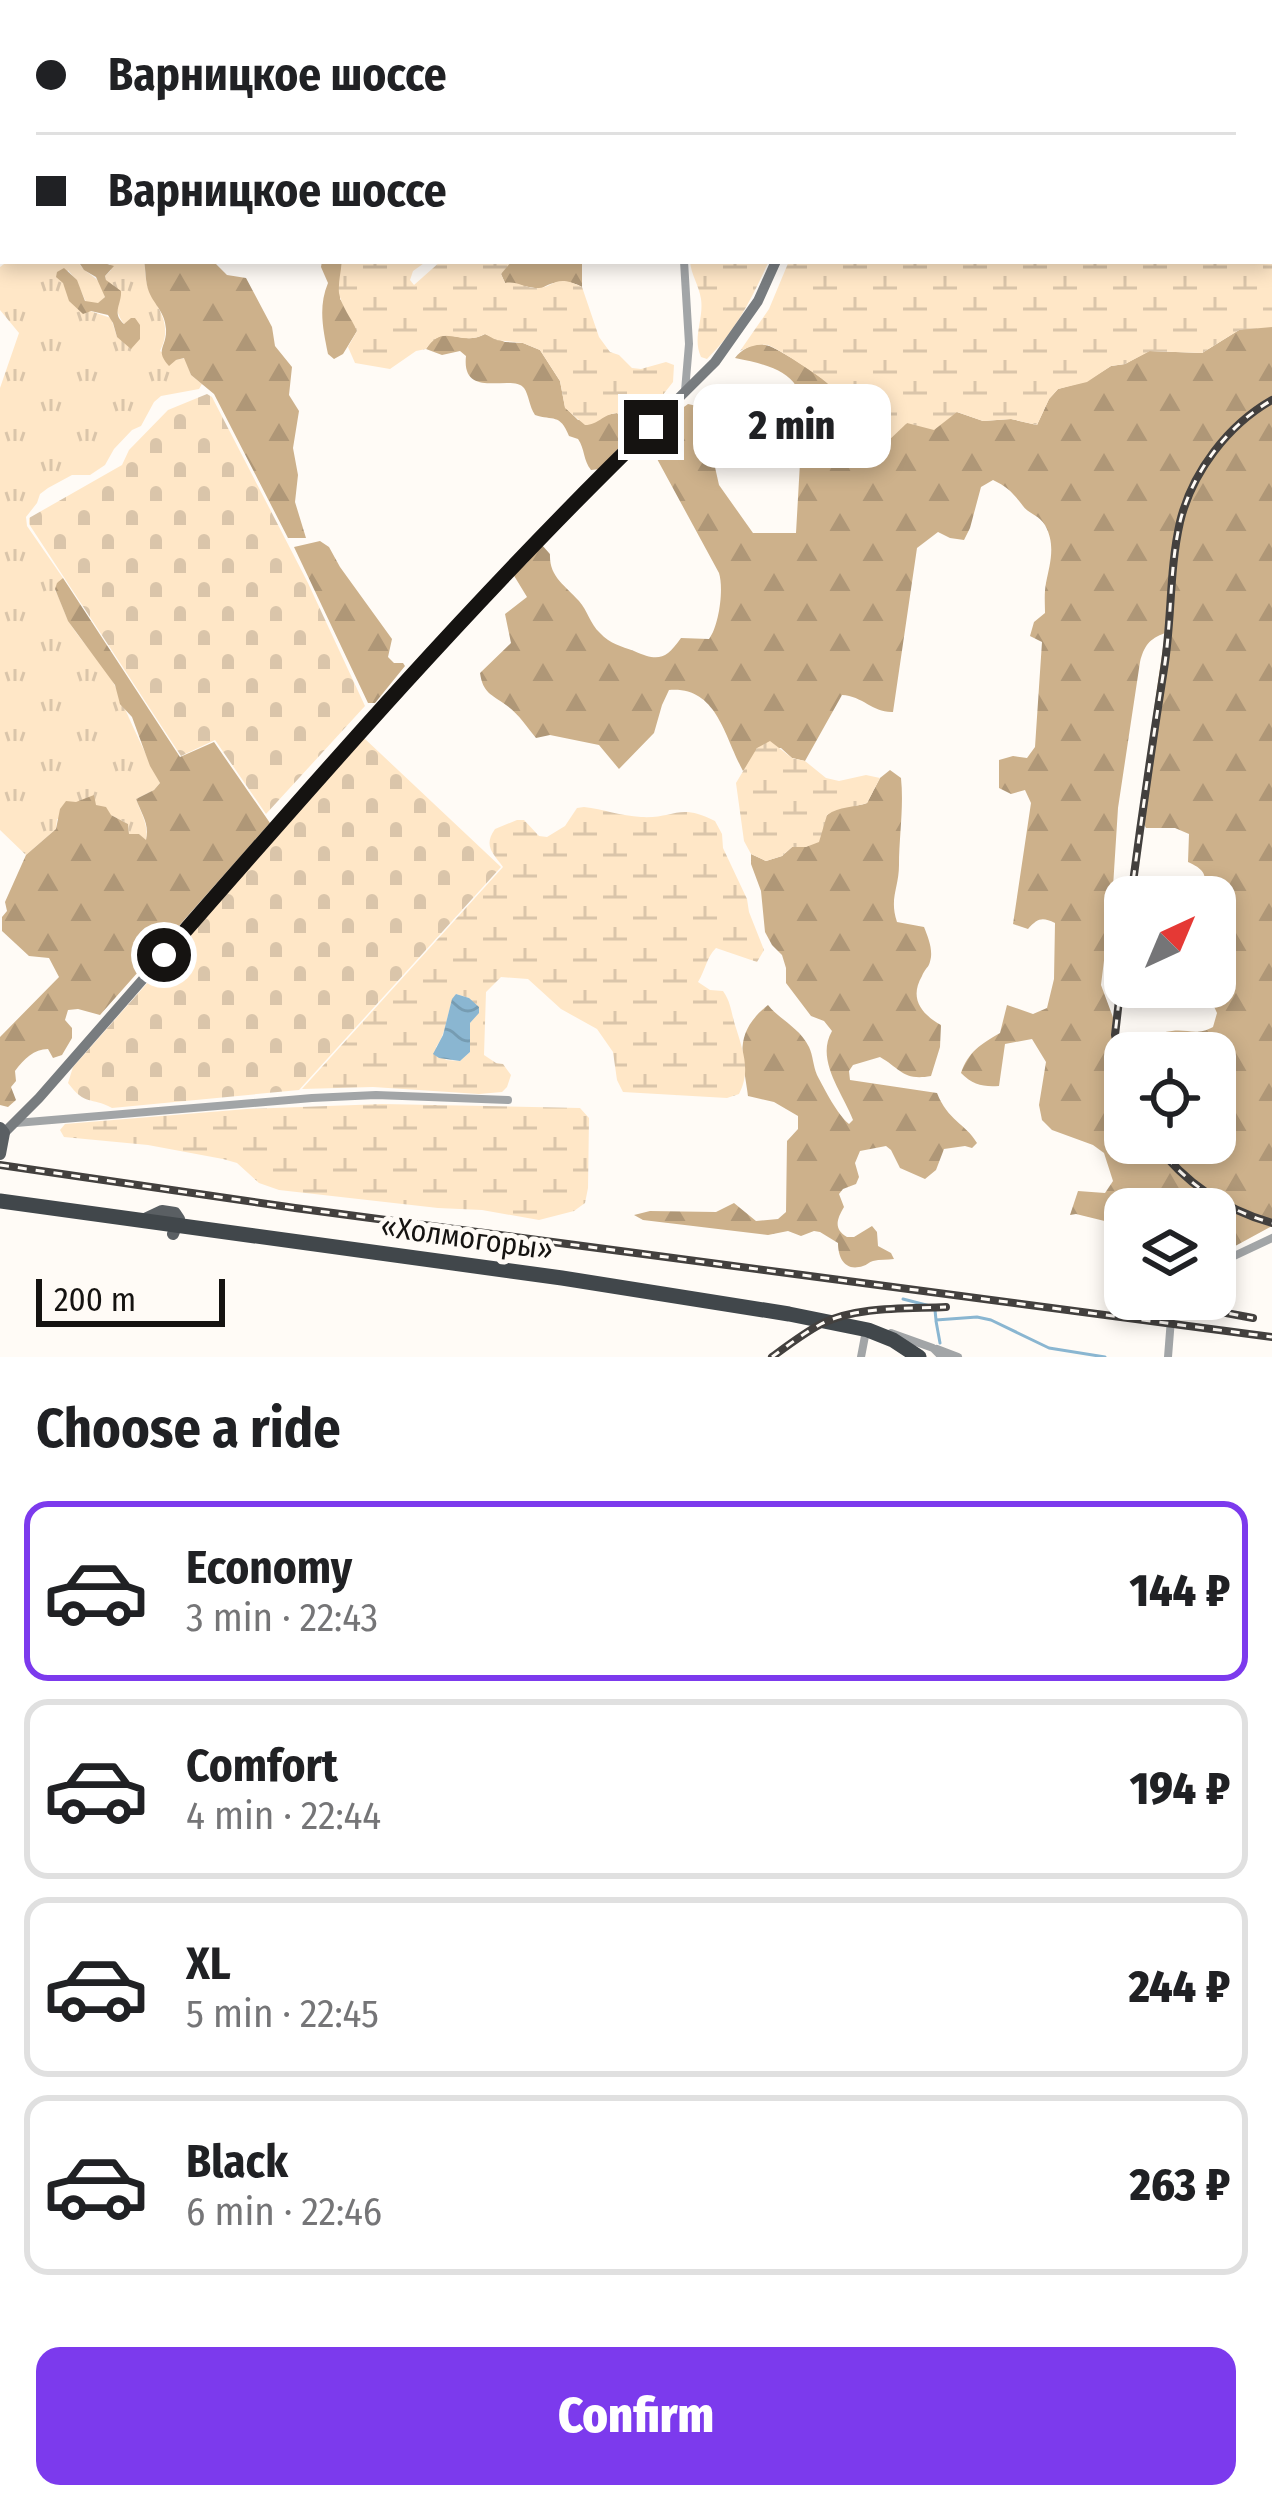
<!DOCTYPE html>
<html lang="en">
<head>
<meta charset="utf-8">
<style>
  body { margin:0; font-family:"Fira Sans Condensed",sans-serif; background:#f2f2f2; color:#202124; height:100vh; display:flex; flex-direction:column; font-size:45px; white-space:nowrap }
  * { box-sizing:border-box; margin:0 }
  p { font-size:39px; color:#757577 }
  .icon { flex:none; width:66px; height:66px; fill:none; stroke:currentColor; stroke-width:2; stroke-linecap:round; stroke-linejoin:round }
  .map { position:relative; height:1357px; overflow:hidden }
  .side { display:flex; flex-direction:column; background:#fff; flex:1 }
  .side>* { flex:none }
  .banner { position:absolute; left:0px; top:0px; width:1272px; height:264px; box-shadow:0 6px 18px #0003; display:grid; align-content:center; height:264px; padding:0 36px; background:#fff }
  .needle { width:78px; rotate:44deg }
  .buttons { position:absolute; left:1104px; top:876px; display:grid; gap:24px }
  .buttons a { display:grid; place-items:center; width:132px; height:132px; border-radius:24px; background:#fff; box-shadow:0 6px 18px #0003; font-size:60px }
  .scale { position:absolute; left:36px; bottom:30px; width:189px; box-sizing:border-box; padding-left:12px; border:6px solid #151311; border-top:0; font-size:33px; line-height:42px; white-space:nowrap; color:#151311; -webkit-text-stroke:9px #fffbf6; paint-order:stroke }
  .end { position:absolute; width:54px; height:54px; margin:-27px; border:15px solid #151311; background:#fff; box-shadow:0 0 0 6px #fff }
  .from { border-radius:50% }
  .bubble { position:absolute; height:84px; border-radius:24px; background:#fff; box-shadow:0 6px 18px #0003; font-size:39px; font-weight:800; line-height:84px; text-align:center }
  .banner b { display:flex; align-items:center; gap:42px; height:114px; font-size:45px }
  .banner b+b { border-top:3px solid #e0e0e0 }
  .banner i { width:30px; height:30px; background:#202124 }
  ul { padding:0; list-style:none }
  li { display:flex; align-items:center; gap:36px; height:180px; margin:0 24px 18px; padding:0 12px; border:6px solid #e0e0e0; border-radius:24px }
  li div { flex:1 }
  li b { display:block; font-size:45px }
  li em { font-style:normal; font-weight:800 }
  li.selected { border-color:#7c3aed }
  li>.icon { width:108px; height:108px; stroke-width:1.5 }
  h2 { padding:0 36px; font-size:54px; line-height:144px }
  .action { display:flex; gap:24px; margin-top:auto; padding:24px 36px }
  .action a { flex:1; height:138px; border-radius:24px; background:#7c3aed; color:#fff; font-size:48px; font-weight:800; line-height:138px; text-align:center }
  .map>svg:first-child { display:block }
  .grass { fill:url(#grass-tufts) }
  .forest { fill:url(#forest-firs); fill-rule:evenodd }
  .wetland { fill:url(#wetland-marsh); fill-rule:evenodd }
  .cemetery { fill:url(#cemetery-stones) }
  .water { fill:url(#water-waves) }
  .lines { fill:none; stroke-linecap:round; stroke-linejoin:round }
  .stream { stroke:#8ab6d1; stroke-width:3 }
  .street { stroke:#a2a5a7; stroke-width:8 }
  .secondary { stroke:#787c7f; stroke-width:10 }
  .primary { stroke:#5a5f63; stroke-width:12 }
  .highway { stroke:#41474b; stroke-width:15 }
  .rail-casing { stroke:#43403e; stroke-width:8 }
  .rail { stroke:#fffbf6; stroke-width:3; stroke-dasharray:9; stroke-linecap:butt }
  .route { stroke:#151311; stroke-width:15 }
  .labels { text-anchor:middle; dominant-baseline:central; stroke-width:10; stroke-linejoin:round; paint-order:stroke }
  .street-label { font-size:30px; fill:#151311; stroke:#fffbf6 }
</style>
</head>
<body>
<div class="map">
<svg width="1272" height="1357" viewBox="0 0 1272 1357">
  <defs>
    <pattern id="grass-tufts" width="24" height="20" patternUnits="userSpaceOnUse" patternTransform="scale(3)"><rect width="24" height="20" fill="#ffe7c7"/><path d="M3 7l-1-3M5 7V3M7 7l1-3M15 17l-1-3M17 17v-4M19 17l1-3" fill="none" stroke="#dac5aa"/></pattern>
    <pattern id="forest-firs" width="22" height="20" patternUnits="userSpaceOnUse" patternTransform="scale(3)"><rect width="22" height="20" fill="#cdb18b"/><path d="M5 1l3.5 6h-7zM16 11l3.5 6h-7z" fill="#af9777"/></pattern>
    <pattern id="wetland-marsh" width="20" height="14" patternUnits="userSpaceOnUse" patternTransform="scale(3)"><rect width="20" height="14" fill="#ffe7c7"/><path d="M1 5h8M5 5V1M11 12h8M15 12V8" fill="none" stroke="#dac5aa"/></pattern>
    <pattern id="cemetery-stones" width="16" height="16" patternUnits="userSpaceOnUse" patternTransform="scale(3)"><rect width="16" height="16" fill="#ffe7c7"/><path d="M2 7V4a2 2 0 0 1 4 0v3zM10 15v-3a2 2 0 0 1 4 0v3z" fill="#dac5aa"/></pattern>
    <pattern id="water-waves" width="16" height="10" patternUnits="userSpaceOnUse" patternTransform="scale(3)"><rect width="16" height="10" fill="#8ab6d1"/><path d="M0 5q4-4 8 0t8 0" fill="none" stroke="#769cb2"/></pattern>
  </defs>
  <rect width="100%" height="100%" fill="#fffbf6"/>
  <!-- grass -->
  <path class="grass" d="M8,261H78C85,277 102,274 105,297L98,304L86,302L76,280L68,270L63,283L90,311L111,318L117,337L128,322L124,324C117,316 112,293 106,280L105,276L111,270L110,264L97,261H144C146,272 145,283 150,292C161,313 172,327 160,351L176,360L185,358L191,375L202,384L199,389L161,396L154,402L141,426L132,430L114,449L105,465L90,475H72L48,488L40,494L37,503L26,517L27,526L63,578L55,590C61,601 64,614 71,625C84,646 106,665 116,688C129,719 144,751 160,783L154,790L136,799C141,814 149,824 146,841L139,834H129L128,824L111,815L57,819L56,829L26,855L0,830V388L19,333L0,310V267Z"/>
  <!-- forest -->
  <path class="forest" d="M78,261H97L114,266L105,276L106,280L121,291C122,304 111,313 124,324L131,318H135L140,325V339L131,349L117,337L113,323L108,315L91,311L83,314L69,301L63,283L56,277L57,272L64,268L77,280L85,301L98,303L105,297L96,277L84,270Z
    M144,261H213L227,275L246,278L272,327L275,346L292,367L289,395L299,411L293,448L298,475L295,502L306,538H288L214,394L191,375L184,358L176,360L169,366C154,349 167,348 166,329C165,312 155,306 149,292C145,282 146,271 144,261Z
    M322,261H342L340,299L351,314L357,331L343,354L334,359L328,354C323,329 318,307 328,283L321,267Z
    M512,261H582V287C570,280 552,280 541,289L505,283L501,274L505,266Z
    M1253,327H1272V1226L1215,1257V1209H1175L1162,1194L1150,1199L1149,1209H1125V1226L1076,1214L1070,1215L1078,1191L1105,1193L1113,1181L1104,1153L1093,1145L1052,1130L1042,1120L1039,1105L1046,1062L1032,1039L1005,1044L999,1086C983,1087 973,1085 961,1073C968,1052 981,1044 1000,1033L1007,1005L1033,1014L1047,1008L1054,979L1055,923C1042,917 1038,918 1028,929L1013,924L1031,803L1025,790L1011,794L999,788V760L1013,756L1027,758L1035,747L1042,642L1030,636L1034,622L1045,613C1045,604 1044,593 1046,583C1050,563 1056,545 1045,525C1039,515 1029,514 1023,506C1013,493 1008,487 993,480L981,487L970,528L964,540L950,538L938,532L917,548L893,712C873,713 863,696 842,695L805,761L792,758L781,748H757L752,761L743,771C724,736 717,686 669,690L662,705L654,733L619,769L599,745L550,735L536,738C527,727 518,713 506,705C491,694 483,693 480,673L511,643L505,614L527,597L513,574L527,563L541,544L550,554C549,577 565,585 579,601C588,611 590,624 600,633C610,644 621,646 634,651C657,661 665,661 681,638L709,639C719,626 724,589 719,573L656,457C655,434 669,417 688,404L697,406L704,418L719,485L753,533H796L801,445L811,435C802,378 791,369 735,358C743,348 756,341 769,346C779,349 830,381 835,390C841,401 835,417 846,427C853,433 865,436 872,441L907,423L957,412L983,421L1011,419L1037,425L1049,399L1058,389L1087,381L1111,366L1125,364L1149,351L1202,353L1239,330ZM1165,633L1139,815L1146,828H1175L1189,834L1188,862C1210,872 1204,877 1205,897H1215V987H1205L1217,1013L1213,1027C1197,1036 1188,1029 1172,1031C1154,1033 1138,1040 1120,1036L1101,985L1113,887L1118,808L1140,662C1144,646 1149,639 1165,633ZM1125,1053H1215V1143H1125Z
    M485,334L505,342L523,343L540,350L560,381L565,407L578,420L617,413L632,425L640,424L600,469L591,470C583,460 585,449 578,439L569,436C560,413 553,421 535,415C529,406 529,395 524,388C513,373 461,401 466,356L460,351L442,355L426,349C444,320 460,348 485,334Z
    M320,541L329,547L340,567L392,639L388,657L394,663H403L405,666L375,703H368L294,547Z
    M63,578L180,757L214,742L270,823L100,1015L78,1009L68,1010L65,1020L72,1028V1038L62,1055L53,1058L48,1049C34,1049 24,1059 15,1071L16,1081L11,1087L16,1100L8,1107L0,1105V1037L59,977L49,958L29,956L2,931V917L7,911L5,902L26,855L56,829L60,809L66,801L76,802L94,795L96,805L106,807L111,815L128,824L129,834H139L146,840C150,824 141,813 136,799L154,790L160,783L150,766L132,717L120,704L115,685L68,621L55,589L57,583Z
    M890,770L901,778C904,807 899,837 899,865C899,888 889,898 897,922L924,927C928,937 932,947 931,957C929,969 927,965 922,976C909,998 921,1014 941,1025L940,1047L931,1076C903,1081 901,1069 880,1057L853,1065L849,1071L850,1080L937,1093C948,1121 965,1123 977,1143L972,1148L965,1146L944,1149L936,1170L925,1179L900,1168L891,1150L886,1146L860,1151L855,1163L859,1177L856,1184L843,1189L839,1194L844,1207C837,1219 833,1229 847,1237H854L872,1226L877,1232L878,1246L891,1253L894,1259C887,1260 880,1259 873,1261C869,1262 867,1265 863,1266C845,1272 838,1258 838,1243L820,1232L814,1231L801,1236L788,1231L768,1235L643,1220L634,1215L650,1211L716,1212L734,1203L756,1221L778,1219L786,1212L787,1141L798,1129V1116L774,1102L748,1096C743,1056 732,1034 768,1005C781,1021 799,1027 809,1047C813,1055 813,1066 817,1075C825,1090 837,1114 849,1124L853,1120C843,1093 815,1060 832,1031L824,1021L811,1016L786,983V968L782,955L772,945L765,932L761,891L751,864V854L766,861L782,856L792,847H806C814,835 823,813 838,808C847,805 857,807 867,803L880,778Z"/>
  <!-- wetland -->
  <path class="wetland" d="M1269,194L1272,195V327L1239,330L1202,353L1150,351L1125,364L1111,366L1087,382L1058,389L1049,399L1037,425L1011,419L983,421L957,412L934,430L907,423L886,443C869,440 845,432 840,415C836,406 838,395 832,388C827,380 777,348 768,345C759,343 748,347 740,351L769,309L789,261H1269Z
    M342,261H427L413,271L410,280L414,285L441,261C462,261 482,263 501,264L500,261H512L501,274L505,283C517,281 523,287 534,288C554,290 553,272 582,287L599,337L610,352L619,355L632,368L641,369L666,362L674,365L673,382L640,424L632,425L617,413C603,414 598,425 585,425L565,408L560,381L540,350L523,343L496,340L485,334C460,348 444,321 426,349L416,351L390,369L355,363L348,347L357,331C352,319 341,306 339,293C338,283 341,271 342,261Z
    M690,261H769C752,298 736,331 707,359L701,357C692,338 704,319 701,299C699,285 691,275 690,261Z
    M770,741L792,758L805,761L826,778L839,781L866,775L880,778L867,803C853,808 840,806 827,815L819,842L806,847H792L782,856L766,861L751,854L744,841L736,783L757,748Z
    M584,807C603,809 621,816 641,817C674,819 679,802 715,821L722,834L723,848L747,899L749,912L764,950L757,962L716,948C706,958 706,969 698,982L710,990L723,991C732,1004 731,1014 736,1028C743,1051 751,1071 739,1094L727,1098L623,1092L617,1080L613,1052L597,1029L561,1009L528,979L501,977L486,992L484,1055L496,1063L503,1064L511,1075L507,1087L502,1092L479,1094L373,1087L302,1089L503,867C493,853 483,846 495,829L517,820H524L539,836L547,837L565,826L577,808ZM456,994L469,998L474,1018L470,1023V1052L460,1061L446,1060L436,1047C448,1031 446,1010 456,994Z
    M382,1104L580,1108L589,1118L588,1188L585,1203L574,1211L539,1220L482,1210L438,1208L279,1190L259,1183L237,1163L223,1159L148,1145L64,1137L60,1130L65,1124L247,1109Z"/>
  <!-- cemetery -->
  <path class="cemetery" d="M207,394L212,397L308,583L365,706L266,814L215,740L181,756L29,524V518L122,465L129,450L168,410Z
    M364,738L501,867L299,1090L112,1108C90,1096 86,1107 68,1083L73,1067Z"/>
  <!-- water -->
  <path class="water" d="M456,994L469,998L479,1007V1013L470,1023V1052L460,1061L439,1058L433,1054L443,1035L452,999Z"/>
  <g class="lines">
    <!-- stream -->
    <path class="stream" d="M903,1299L934,1307
      M935,1310L936,1320L977,1317L991,1320L1049,1348L1105,1357
      M936,1321L940,1343"/>
    <!-- street -->
    <path class="street" d="M564,0L567,3
      M673,0L674,3
      M684,261L689,344L685,391
      M16,1123L312,1098L376,1095L508,1100
      M1215,1265L1272,1238
      M891,1333L933,1348L942,1357
      M937,1349L958,1357
      M861,1357L865,1336
      M1168,1357L1171,1319L1177,1299"/>
    <!-- secondary -->
    <path class="secondary" d="M846,3L847,0
      M4,1133L39,1098L378,711L551,525L715,362L758,301L776,261"/>
    <!-- primary -->
    <path class="primary" d="M0,1128L4,1133L0,1154
      M145,1219L162,1211L175,1213L179,1219L173,1234"/>
    <!-- highway -->
    <path class="highway" d="M0,1201L562,1278L789,1314L868,1330L893,1340L919,1357"/>
    <defs>
      <path id="rail" d="M1131,897C1141,821 1152,745 1164,669C1172,621 1169,570 1180,522C1192,472 1228,425 1272,400
        M1125,948L1115,1035L1125,1084
        M1155,1143C1185,1183 1223,1209 1272,1223
        M0,1165L295,1208L1272,1337
        M1194,1307L1253,1318
        M772,1357C787,1346 804,1333 821,1324C857,1306 906,1309 946,1307"/>
    </defs>
    <!-- rail casing -->
    <use href="#rail" class="rail-casing"/>
    <!-- rail -->
    <use href="#rail" class="rail"/>
  </g>
  <g class="lines">
    <!-- route -->
    <path class="route" d="M164,955C322,774 479,594 651,427"/>
  </g>
  <g class="labels">
    <!-- street labels -->
    <g class="street-label">
      <text transform="translate(467 1238) rotate(8)">«Холмогоры»</text>
    </g>
  </g>
</svg>
<div class="buttons">
<a><svg class="needle" viewBox="-14 -14 28 28"><path d="M0-13l5 13h-10z" fill="#e53935"/><path d="M0 13l5-13h-10z" fill="#757577"/></svg></a>
<a><svg class="icon" aria-label="locate" viewBox="0 0 24 24"><circle cx="12" cy="12" r="6"/><path d="M12 2v4M12 18v4M2 12h4M18 12h4"/></svg></a>
<a><svg class="icon" aria-label="layers" viewBox="0 0 24 24"><path d="M12 4l9 5-9 5-9-5zM3 14l9 5 9-5"/></svg></a>
</div>
<div class="scale">200 m</div>
<i class="end from" style="left:164px;top:955px"></i>
<i class="end" style="left:651px;top:427px"></i>
<div class="bubble" style="left:693px;top:384px;width:198px">2 min</div>
<div class="banner">
<b><i class="from"></i>Варницкое шоссе</b>
<b><i></i>Варницкое шоссе</b>
</div>
</div>
<section class="side">
<h2>Choose a ride</h2>
<ul>
<li class="selected"><svg class="icon" aria-label="car" viewBox="0 0 24 24"><path d="M5 17H2v-5l4-1 3-4h7l3 4 3 1v5h-3M9 17h6M6 11h13"/><circle cx="7" cy="17" r="2"/><circle cx="17" cy="17" r="2"/></svg><div><b>Economy</b><p>3 min · 22:43</p></div><em>144 ₽</em></li>
<li><svg class="icon" aria-label="car" viewBox="0 0 24 24"><path d="M5 17H2v-5l4-1 3-4h7l3 4 3 1v5h-3M9 17h6M6 11h13"/><circle cx="7" cy="17" r="2"/><circle cx="17" cy="17" r="2"/></svg><div><b>Comfort</b><p>4 min · 22:44</p></div><em>194 ₽</em></li>
<li><svg class="icon" aria-label="car" viewBox="0 0 24 24"><path d="M5 17H2v-5l4-1 3-4h7l3 4 3 1v5h-3M9 17h6M6 11h13"/><circle cx="7" cy="17" r="2"/><circle cx="17" cy="17" r="2"/></svg><div><b>XL</b><p>5 min · 22:45</p></div><em>244 ₽</em></li>
<li><svg class="icon" aria-label="car" viewBox="0 0 24 24"><path d="M5 17H2v-5l4-1 3-4h7l3 4 3 1v5h-3M9 17h6M6 11h13"/><circle cx="7" cy="17" r="2"/><circle cx="17" cy="17" r="2"/></svg><div><b>Black</b><p>6 min · 22:46</p></div><em>263 ₽</em></li>
</ul>
<div class="action"><a>Confirm</a></div>
</section>
</body>
</html>
